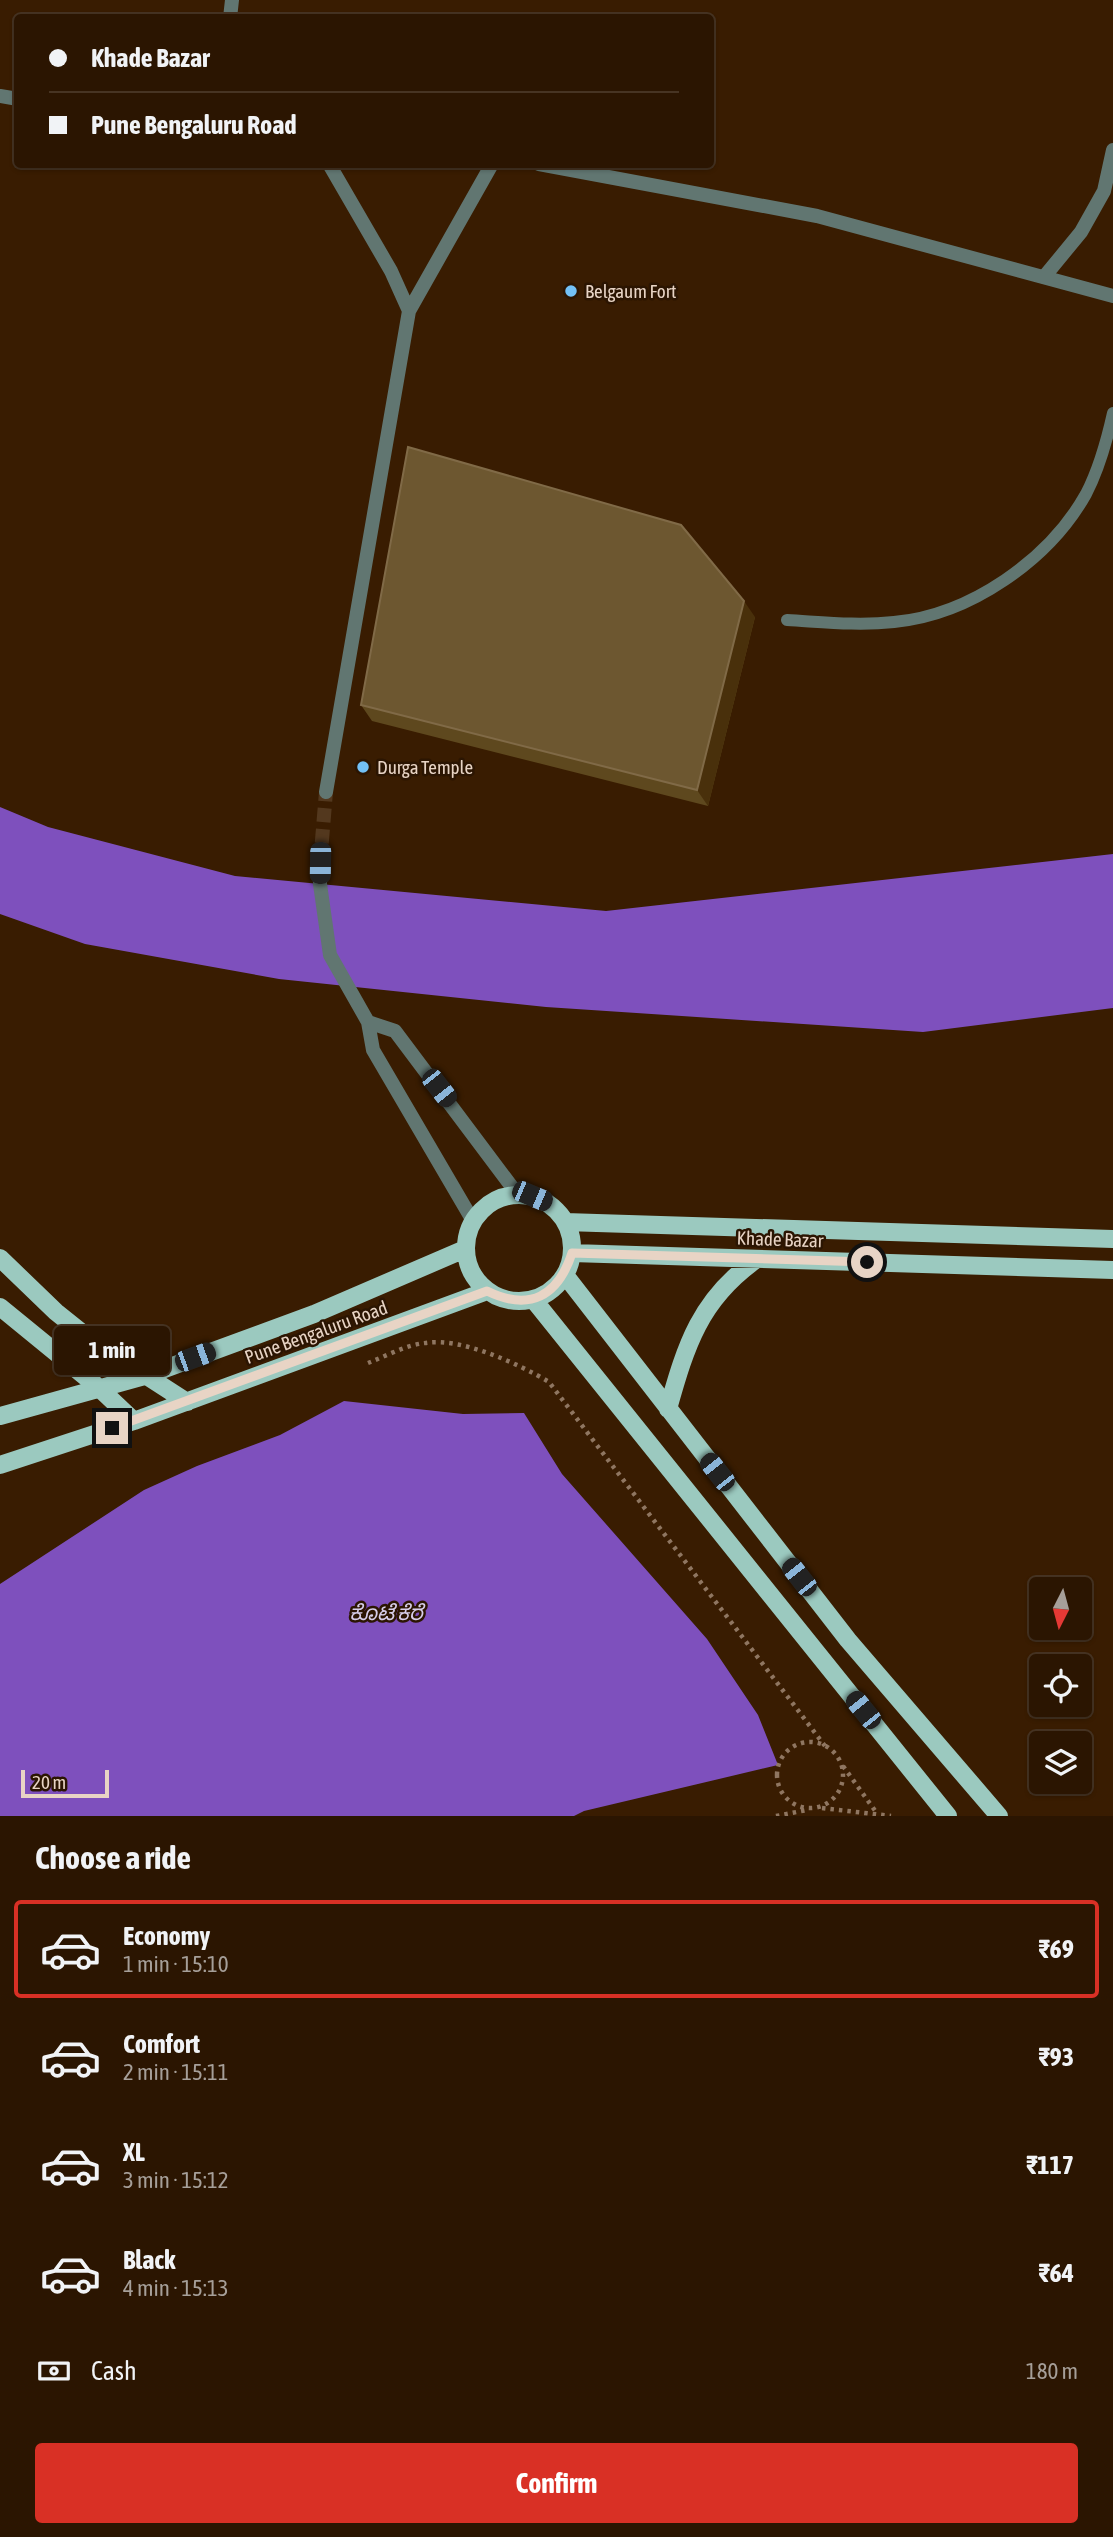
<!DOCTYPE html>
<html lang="en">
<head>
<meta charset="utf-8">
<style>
  body { margin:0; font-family:"Asap Condensed","Noto Sans Kannada",sans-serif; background:#331e0b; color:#f1f3f6; height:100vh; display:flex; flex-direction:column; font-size:26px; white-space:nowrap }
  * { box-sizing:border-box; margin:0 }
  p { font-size:23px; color:#a69f99 }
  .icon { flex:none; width:38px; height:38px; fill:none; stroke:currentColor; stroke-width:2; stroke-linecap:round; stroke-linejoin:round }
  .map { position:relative; height:1816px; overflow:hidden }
  .drawer { display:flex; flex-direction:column; background:#2b1501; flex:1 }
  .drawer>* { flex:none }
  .banner { position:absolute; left:14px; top:14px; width:700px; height:154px; border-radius:7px; box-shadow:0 2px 5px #0004,0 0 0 2px #473423; display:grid; align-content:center; height:154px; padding:0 35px; background:#2b1501 }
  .needle { width:46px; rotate:186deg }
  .tools { position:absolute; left:1029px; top:1577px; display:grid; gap:14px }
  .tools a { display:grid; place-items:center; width:63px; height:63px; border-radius:7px; background:#2b1501; box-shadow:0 2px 5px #0004,0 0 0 2px #473423; font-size:35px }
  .scale { position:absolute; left:21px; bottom:18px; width:88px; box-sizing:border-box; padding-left:7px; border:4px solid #e8d4c5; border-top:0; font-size:19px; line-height:24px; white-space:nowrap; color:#e8d4c5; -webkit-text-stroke:5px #2b1502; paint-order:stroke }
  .end { position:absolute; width:32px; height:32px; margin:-16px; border:9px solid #e8d4c5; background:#111; box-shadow:0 0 0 4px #111 }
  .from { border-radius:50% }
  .bubble { position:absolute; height:49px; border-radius:7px; background:#2b1501; box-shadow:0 2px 5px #0004,0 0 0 2px #473423; font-size:23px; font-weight:700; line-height:49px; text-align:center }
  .car { position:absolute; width:21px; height:42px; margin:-21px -10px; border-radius:9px; box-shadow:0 0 5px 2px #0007; background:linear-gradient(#222 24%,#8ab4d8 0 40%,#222 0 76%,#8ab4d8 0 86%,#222 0) }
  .banner b { display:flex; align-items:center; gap:24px; height:66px; font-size:26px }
  .banner b+b { border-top:2px solid #473423 }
  .banner i { width:18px; height:18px; background:#f1f3f6 }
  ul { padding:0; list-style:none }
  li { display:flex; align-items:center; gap:21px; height:98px; margin:0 14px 10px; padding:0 21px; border:4px solid transparent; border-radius:7px }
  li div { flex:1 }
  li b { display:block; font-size:26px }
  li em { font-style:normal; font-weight:700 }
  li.on { border-color:#d93025 }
  li>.icon { width:63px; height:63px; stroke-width:1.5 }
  h2 { padding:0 35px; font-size:32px; line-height:84px }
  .pay { display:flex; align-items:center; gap:18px; height:77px; padding:0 35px; font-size:26px }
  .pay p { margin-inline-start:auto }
  .cta { display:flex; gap:14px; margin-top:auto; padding:14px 35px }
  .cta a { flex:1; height:80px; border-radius:7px; background:#d93025; color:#fff; font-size:28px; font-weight:700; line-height:80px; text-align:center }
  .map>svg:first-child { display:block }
  .water { fill:#7e50bd }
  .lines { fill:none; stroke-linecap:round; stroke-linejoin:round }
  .minor-tunnel { stroke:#53381e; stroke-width:14; stroke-dasharray:14 7; stroke-linecap:butt }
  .path { stroke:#8f7661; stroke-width:4.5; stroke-dasharray:3.5 5; stroke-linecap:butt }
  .service { stroke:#617671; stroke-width:12 }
  .minor { stroke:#617671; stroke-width:14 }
  .primary { stroke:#9bc9bf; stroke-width:18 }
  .wall { fill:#5e481e }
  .shaded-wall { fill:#49300b }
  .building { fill:#6d5730; stroke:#806a47; stroke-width:2 }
  .route { stroke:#e8d4c5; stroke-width:9 }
  .poi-dot { fill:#73c1f6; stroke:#2b1502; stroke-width:2.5 }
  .labels { text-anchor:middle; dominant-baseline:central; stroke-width:5; stroke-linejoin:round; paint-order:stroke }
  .poi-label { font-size:19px; fill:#e8d4c5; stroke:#2b1502; text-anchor:start }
  .street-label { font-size:19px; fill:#e8d4c5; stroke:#2b1502 }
  .water-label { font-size:21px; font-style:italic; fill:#d7ceea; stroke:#2b1502 }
</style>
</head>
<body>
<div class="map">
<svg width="1113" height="1816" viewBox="0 0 1113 1816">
  <rect width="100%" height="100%" fill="#391c01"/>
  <!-- water -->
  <path class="water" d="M0,807L48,827L235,876L606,911L1113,854V1008L923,1032L546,1007L279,979L85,944L0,914Z
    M344,1401L463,1414L524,1413L562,1474L707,1639L758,1715L778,1765L584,1811L574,1816H0V1584L144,1490L197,1466L280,1435Z"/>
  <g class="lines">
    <!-- minor-tunnel -->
    <path class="minor-tunnel" d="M320,864L326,792"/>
    <!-- path -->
    <path class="path" d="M368,1363C386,1356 406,1345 425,1343C461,1337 519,1364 549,1382L825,1746
      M777 1775a33 33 0 1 1 66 0a33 33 0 1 1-66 0Z
      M843,1766L876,1812
      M822,1808L891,1816
      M776,1816L807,1810"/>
    <!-- service -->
    <path class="service" d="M787,620C823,622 858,626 894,622C970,615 1049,560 1086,494C1099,469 1107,440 1113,413"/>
    <!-- minor -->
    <path class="minor" d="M230,18L232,0
      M0,96L18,99
      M329,164L391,271L409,311
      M539,164L817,216L1113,296
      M1044,277L1081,232L1104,191L1113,150
      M326,792L409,311L492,164
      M320,864V884L330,955L368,1022L373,1050L473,1221
      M368,1022L395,1031L518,1195"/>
    <!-- primary -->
    <path class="primary" d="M466 1248a53 53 0 1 1 106 0a53 53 0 1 1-106 0Z
      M565,1222L1113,1239
      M572,1253L1113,1270
      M0,1258L56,1312L91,1340L187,1402
      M565,1275L848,1640L999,1816
      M533,1299L948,1816
      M0,1307L98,1387L134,1421
      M668,1409C686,1345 700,1299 757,1259
      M0,1416L148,1375L314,1314L465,1249
      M0,1465L134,1421L487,1291"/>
  </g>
  <!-- wall -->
  <path class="wall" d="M755,617L708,806L372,721L361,705Z"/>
  <!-- shaded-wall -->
  <path class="shaded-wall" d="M744,601L755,617L708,806L697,790Z"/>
  <!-- building -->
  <path class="building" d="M408,447L681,525L744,601L697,790L361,705Z"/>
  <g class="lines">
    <!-- route -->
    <path class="route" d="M112,1428L487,1291C530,1312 558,1296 572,1253L867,1262"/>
  </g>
  <!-- markers -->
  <g class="poi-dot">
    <circle cx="571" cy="291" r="7"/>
    <circle cx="363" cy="767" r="7"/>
  </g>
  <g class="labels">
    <!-- poi labels -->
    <g class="poi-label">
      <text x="585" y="291">Belgaum Fort</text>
      <text x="377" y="767">Durga Temple</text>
    </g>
    <!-- street labels -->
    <g class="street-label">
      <text transform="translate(780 1239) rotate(2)">Khade Bazar</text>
      <text transform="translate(316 1332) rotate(-20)">Pune Bengaluru Road</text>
    </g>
    <!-- water labels -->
    <g class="water-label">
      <text x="386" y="1612">ಕೊಟೆ ಕೆರೆ</text>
    </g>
  </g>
</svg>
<div class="tools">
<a><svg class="needle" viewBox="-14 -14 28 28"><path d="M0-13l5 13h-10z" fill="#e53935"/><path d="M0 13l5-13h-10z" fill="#a69f99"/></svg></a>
<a><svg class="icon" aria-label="locate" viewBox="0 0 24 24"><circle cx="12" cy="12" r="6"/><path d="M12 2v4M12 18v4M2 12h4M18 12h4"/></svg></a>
<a><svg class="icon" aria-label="layers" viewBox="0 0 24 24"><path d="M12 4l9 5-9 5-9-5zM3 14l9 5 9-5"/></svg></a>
</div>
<div class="scale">20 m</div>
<i class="end from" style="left:867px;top:1262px"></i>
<i class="end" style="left:112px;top:1428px"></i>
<div class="bubble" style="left:54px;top:1326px;width:116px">1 min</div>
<i class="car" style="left:320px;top:863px;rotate:181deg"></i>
<i class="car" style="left:439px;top:1088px;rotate:142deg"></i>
<i class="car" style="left:532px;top:1196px;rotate:113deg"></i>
<i class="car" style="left:195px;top:1357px;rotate:70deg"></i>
<i class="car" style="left:717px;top:1472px;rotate:322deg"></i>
<i class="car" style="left:799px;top:1577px;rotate:322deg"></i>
<i class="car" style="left:863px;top:1710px;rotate:321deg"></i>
<div class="banner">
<b><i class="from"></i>Khade Bazar</b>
<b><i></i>Pune Bengaluru Road</b>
</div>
</div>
<section class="drawer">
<h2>Choose a ride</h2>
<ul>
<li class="on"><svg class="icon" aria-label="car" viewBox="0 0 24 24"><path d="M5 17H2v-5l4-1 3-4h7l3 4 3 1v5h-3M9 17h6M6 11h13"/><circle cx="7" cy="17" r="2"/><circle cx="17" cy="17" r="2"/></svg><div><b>Economy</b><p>1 min · 15:10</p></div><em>₹69</em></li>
<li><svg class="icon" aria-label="car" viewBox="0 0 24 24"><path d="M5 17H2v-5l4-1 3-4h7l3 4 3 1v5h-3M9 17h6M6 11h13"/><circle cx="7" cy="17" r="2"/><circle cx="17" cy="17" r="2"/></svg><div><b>Comfort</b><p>2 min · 15:11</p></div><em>₹93</em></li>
<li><svg class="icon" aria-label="car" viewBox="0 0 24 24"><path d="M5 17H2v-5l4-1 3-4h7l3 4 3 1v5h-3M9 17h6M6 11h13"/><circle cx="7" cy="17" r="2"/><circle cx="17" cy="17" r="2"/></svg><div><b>XL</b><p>3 min · 15:12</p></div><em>₹117</em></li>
<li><svg class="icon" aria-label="car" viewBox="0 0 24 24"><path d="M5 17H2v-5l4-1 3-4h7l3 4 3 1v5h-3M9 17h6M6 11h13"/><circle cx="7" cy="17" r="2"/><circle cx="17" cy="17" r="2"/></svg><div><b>Black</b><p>4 min · 15:13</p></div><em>₹64</em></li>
</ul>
<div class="pay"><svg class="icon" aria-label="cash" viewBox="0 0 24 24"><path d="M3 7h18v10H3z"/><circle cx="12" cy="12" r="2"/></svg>Cash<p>180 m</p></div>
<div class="cta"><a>Confirm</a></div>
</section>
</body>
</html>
